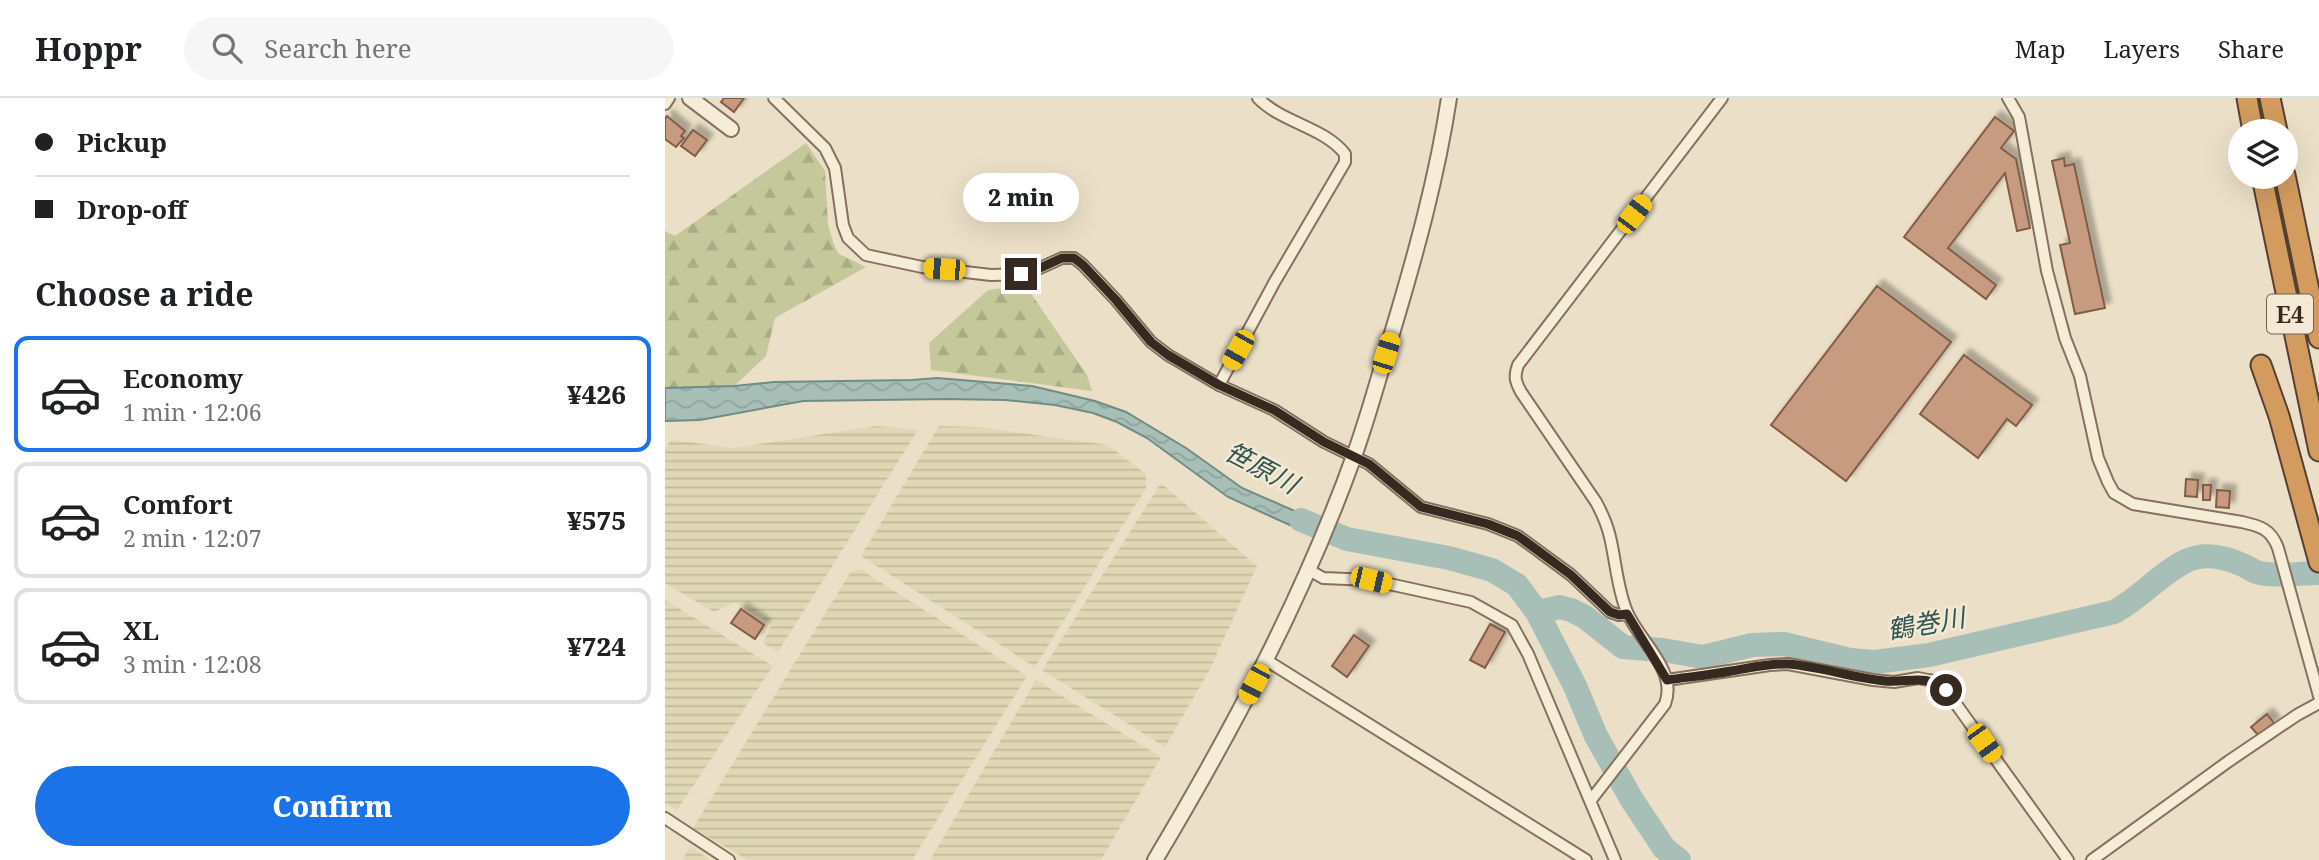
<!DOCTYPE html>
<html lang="en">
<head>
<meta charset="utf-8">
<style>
  body { margin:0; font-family:"Noto Serif","Noto Sans JP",serif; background:#f6f6f6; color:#202124; height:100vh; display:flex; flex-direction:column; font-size:26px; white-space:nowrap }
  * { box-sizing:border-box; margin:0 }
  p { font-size:23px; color:#757577 }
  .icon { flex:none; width:38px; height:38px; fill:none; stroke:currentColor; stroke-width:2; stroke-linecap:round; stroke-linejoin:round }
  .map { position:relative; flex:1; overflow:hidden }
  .drawer { display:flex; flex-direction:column; background:#fff; width:665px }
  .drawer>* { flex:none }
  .guide { display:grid; align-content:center; height:154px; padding:0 35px; background:#fff }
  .tools { position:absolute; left:1563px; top:21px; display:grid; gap:14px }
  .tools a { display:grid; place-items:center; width:70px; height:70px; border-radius:50%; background:#fff; box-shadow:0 7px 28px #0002; font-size:35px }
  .end { position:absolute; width:32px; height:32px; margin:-16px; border:9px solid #362a20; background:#fff; box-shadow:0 0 0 4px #fff }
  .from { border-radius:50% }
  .bubble { position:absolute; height:49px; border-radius:24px; background:#fff; box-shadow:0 7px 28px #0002; font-size:23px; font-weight:800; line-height:49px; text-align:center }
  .car { position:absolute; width:21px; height:42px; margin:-21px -10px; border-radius:9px; box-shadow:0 0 5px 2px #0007; background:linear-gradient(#f5c518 24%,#345 0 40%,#f5c518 0 76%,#345 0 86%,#f5c518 0) }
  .guide b { display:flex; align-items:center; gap:24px; height:66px; font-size:26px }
  .guide b+b { border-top:2px solid #e0e0e0 }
  .guide i { width:18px; height:18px; background:#202124 }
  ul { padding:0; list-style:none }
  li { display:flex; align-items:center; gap:21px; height:116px; margin:0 14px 10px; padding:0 21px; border:4px solid #e0e0e0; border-radius:14px }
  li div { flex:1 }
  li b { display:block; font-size:26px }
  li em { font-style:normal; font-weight:800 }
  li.current { border-color:#1a73e8 }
  li>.icon { width:63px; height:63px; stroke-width:1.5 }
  h2 { padding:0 35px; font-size:32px; line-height:84px }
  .action { display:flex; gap:14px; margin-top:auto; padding:14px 35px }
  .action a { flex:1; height:80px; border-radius:42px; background:#1a73e8; color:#fff; font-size:28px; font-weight:800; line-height:80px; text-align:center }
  header { display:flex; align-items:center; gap:42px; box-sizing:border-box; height:98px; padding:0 35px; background:#fff; border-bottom:2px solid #e0e0e0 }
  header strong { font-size:33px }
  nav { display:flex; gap:38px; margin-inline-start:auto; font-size:24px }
  .search { width:490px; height:63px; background:#f6f6f6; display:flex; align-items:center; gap:18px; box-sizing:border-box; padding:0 24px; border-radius:38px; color:#757577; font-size:26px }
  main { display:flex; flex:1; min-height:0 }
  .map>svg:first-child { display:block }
  .farmland { fill:url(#farmland-rules) }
  .forest { fill:url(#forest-firs) }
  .water { fill:url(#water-waves); stroke:#6f8d84; stroke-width:2 }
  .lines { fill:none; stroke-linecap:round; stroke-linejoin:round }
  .river { stroke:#a7bfb7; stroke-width:24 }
  .building { fill:#c69b7f; stroke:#825c45; stroke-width:2; filter:url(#shadow) }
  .minor-casing { stroke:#85715d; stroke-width:14 }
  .tertiary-casing { stroke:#85715d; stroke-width:18 }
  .motorway-casing { stroke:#534031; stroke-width:23 }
  .minor { stroke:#f6edd9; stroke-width:10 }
  .tertiary { stroke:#f6edd9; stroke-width:14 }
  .motorway { stroke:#d39c5e; stroke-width:19 }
  .route { stroke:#362a20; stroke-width:9 }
  .labels { text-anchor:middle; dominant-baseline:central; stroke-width:5; stroke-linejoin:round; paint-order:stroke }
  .shield { fill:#f3e9d5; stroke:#6f6356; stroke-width:2 }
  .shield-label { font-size:23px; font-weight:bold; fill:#362a20 }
  .water-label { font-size:26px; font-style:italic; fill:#315551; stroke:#f3e9d5 }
</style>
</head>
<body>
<header>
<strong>Hoppr</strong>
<div class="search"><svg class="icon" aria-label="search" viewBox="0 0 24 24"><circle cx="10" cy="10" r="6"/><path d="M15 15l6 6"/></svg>Search here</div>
<nav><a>Map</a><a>Layers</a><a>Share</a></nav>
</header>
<main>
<section class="drawer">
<div class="guide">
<b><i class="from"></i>Pickup</b>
<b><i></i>Drop-off</b>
</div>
<h2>Choose a ride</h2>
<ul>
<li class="current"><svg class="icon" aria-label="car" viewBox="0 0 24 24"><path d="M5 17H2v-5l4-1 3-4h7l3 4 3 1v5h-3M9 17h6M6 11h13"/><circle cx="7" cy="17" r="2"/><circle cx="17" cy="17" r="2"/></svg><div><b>Economy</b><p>1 min · 12:06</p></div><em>¥426</em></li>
<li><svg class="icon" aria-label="car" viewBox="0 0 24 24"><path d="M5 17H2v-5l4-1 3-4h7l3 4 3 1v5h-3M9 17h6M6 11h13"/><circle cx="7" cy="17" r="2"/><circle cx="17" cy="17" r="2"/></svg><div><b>Comfort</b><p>2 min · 12:07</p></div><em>¥575</em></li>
<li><svg class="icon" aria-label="car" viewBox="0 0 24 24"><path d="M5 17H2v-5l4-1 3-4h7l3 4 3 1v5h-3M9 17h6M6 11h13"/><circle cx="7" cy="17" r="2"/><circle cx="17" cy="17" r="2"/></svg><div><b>XL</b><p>3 min · 12:08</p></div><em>¥724</em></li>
</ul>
<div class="action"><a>Confirm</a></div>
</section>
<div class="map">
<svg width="1654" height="762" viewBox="0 0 1654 762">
  <defs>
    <pattern id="farmland-rules" width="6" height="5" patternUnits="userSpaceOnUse" patternTransform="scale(1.75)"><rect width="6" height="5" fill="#e0d8b4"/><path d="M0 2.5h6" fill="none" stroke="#c1ba9a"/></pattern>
    <pattern id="forest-firs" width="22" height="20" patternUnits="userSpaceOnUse" patternTransform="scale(1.75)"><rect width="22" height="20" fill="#c4c89b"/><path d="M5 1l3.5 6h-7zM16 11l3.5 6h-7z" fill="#a9ac85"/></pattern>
    <pattern id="water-waves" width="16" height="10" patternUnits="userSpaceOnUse" patternTransform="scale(1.75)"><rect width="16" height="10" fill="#a7bfb7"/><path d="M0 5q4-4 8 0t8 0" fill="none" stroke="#90a49d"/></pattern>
    <filter id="shadow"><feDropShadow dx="6" dy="-6" stdDeviation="2" flood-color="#0004"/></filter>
  </defs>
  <rect width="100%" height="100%" fill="#ebdfc7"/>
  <!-- farmland -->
  <path class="farmland" d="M210,328L253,332L113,554L98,545L107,526L70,504L49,514L0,485V351L6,342L69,350Z
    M274,328L313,329L443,347L481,376V390L370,569L196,458Z
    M496,385L592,468L545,571L500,649L377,572Z
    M195,471L362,578L247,762H83L28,730L185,475Z
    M0,502L108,568L12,712L0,705Z
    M371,582L496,659L436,762H265Z
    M25,749L46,762H17Z"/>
  <!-- forest -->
  <path class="forest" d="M141,45L160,73L163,127L169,147L174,156L201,169L110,220L101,258L69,288L0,290V133L10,138Z
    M360,187L422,277L427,293L266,272L264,245L323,192Z"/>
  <!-- water -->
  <path class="water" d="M272,280L367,288L430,303L461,314L521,350L577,390L655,424L649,438L563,399L482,340L452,324L428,315L390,307L340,302L283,301L138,303L35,322L0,323V290L69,288L109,284L247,282Z"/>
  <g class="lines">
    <!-- river -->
    <path class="river" d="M636,422L682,441L784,460L827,472L852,487L872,514L910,588L931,638L967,702L999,750L1014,762
      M872,514L895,509L906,512L920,519L958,549L969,550L998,552L1038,559L1087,547L1119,546L1185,562L1210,564L1264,557L1449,514C1476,500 1495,475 1523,462C1542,454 1563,460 1580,468C1586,471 1589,474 1595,475C1613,479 1635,475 1654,475"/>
  </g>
  <!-- building -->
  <path class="building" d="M59,0H79L69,14L56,4Z
    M2,18L20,33L16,38L19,40L11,49L0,41V21Z
    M1330,19L1349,33L1336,50L1351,61L1365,130L1352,133L1340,75L1283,150L1331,187L1321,201L1239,139Z
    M28,32L42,42L30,58L16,48Z
    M1399,60L1400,68L1409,66L1440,210L1410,216L1395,147L1405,145L1387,63Z
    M1212,188L1286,244L1181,383L1106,327Z
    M1299,257L1367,307L1351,328L1342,321L1313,360L1255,316Z
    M1521,381L1533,382L1532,399L1520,398Z
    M1538,387H1546L1545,402H1538Z
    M1552,392L1565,393L1564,410L1551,409Z
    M76,511L99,527L90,541L66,525Z
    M825,526L840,534L820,570L805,562Z
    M689,537L704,548L682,579L667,568Z
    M1602,616L1609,625L1593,637L1586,629Z"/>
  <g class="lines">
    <defs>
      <path id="minor" d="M109,0L160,50L170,70L178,127L183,140L201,157L257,169L326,177L362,176L397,160H409L418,167L451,202L486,244L503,257L554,287L609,312L659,344L704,366L756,409L823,426L853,438L906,477L945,514L954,517L962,516
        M1343,0L1354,19L1382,173L1400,240L1415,278L1433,360L1443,384L1449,395L1468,406L1577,424C1595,428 1606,431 1613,450L1654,598
        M0,6L4,0
        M554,287L609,185L680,64V56C659,29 617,25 593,0
        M644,472L658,480L706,482L806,504L847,527L863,556L950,762
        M601,562L921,762
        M1002,582L1105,567L1123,566L1208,582L1229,584L1253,580L1263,582L1270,583L1281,592L1403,762
        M926,702L1000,606C1013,572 974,543 962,514C952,490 951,464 945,439C942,426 937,415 931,404L856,294C850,283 849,278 853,267L1057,0
        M0,720L64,762
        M1427,762L1564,663L1632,617L1654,605"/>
      <path id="tertiary" d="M25,0L66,31
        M490,762C567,633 638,500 689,358C704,317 715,274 728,232C751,155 772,79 784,0"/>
      <path id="motorway" d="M1582,0L1588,33
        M1605,0L1612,33
        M1620,77L1654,240
        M1597,79L1654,353
        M1596,267L1614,318L1654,464"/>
    </defs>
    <!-- minor casing -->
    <use href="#minor" class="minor-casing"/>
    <!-- tertiary casing -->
    <use href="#tertiary" class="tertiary-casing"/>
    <!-- motorway casing -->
    <use href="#motorway" class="motorway-casing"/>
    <!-- minor -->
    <use href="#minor" class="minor"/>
    <!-- tertiary -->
    <use href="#tertiary" class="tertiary"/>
    <!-- motorway -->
    <use href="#motorway" class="motorway"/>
  </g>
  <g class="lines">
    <!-- route -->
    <path class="route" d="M356,176H362L397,160H409L418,167L451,202L486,244L503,257L554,287L609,312L659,344L704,366L756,409L823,426L853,438L906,477L945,514L954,517L962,516L1002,582C1023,579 1045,577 1066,573C1085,570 1105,565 1124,566C1157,569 1188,580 1220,583C1243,585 1261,575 1281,592"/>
  </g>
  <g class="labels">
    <!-- shield labels -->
    <rect class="shield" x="1602" y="196.5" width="46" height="39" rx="5"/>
    <g class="shield-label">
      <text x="1625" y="216">E4</text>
    </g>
    <!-- water labels -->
    <g class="water-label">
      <text transform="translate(597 369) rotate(28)">笹原川</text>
      <text transform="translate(1261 525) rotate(-10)">鶴巻川</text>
    </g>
  </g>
</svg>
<div class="tools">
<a><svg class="icon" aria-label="layers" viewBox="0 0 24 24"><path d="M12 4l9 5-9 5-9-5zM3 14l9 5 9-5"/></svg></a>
</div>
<i class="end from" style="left:1281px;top:592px"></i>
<i class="end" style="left:356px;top:176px"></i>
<div class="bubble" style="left:298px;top:75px;width:116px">2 min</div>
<i class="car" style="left:969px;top:116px;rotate:37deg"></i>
<i class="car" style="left:279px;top:171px;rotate:274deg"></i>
<i class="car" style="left:573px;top:252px;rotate:209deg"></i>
<i class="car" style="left:721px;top:255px;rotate:17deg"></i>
<i class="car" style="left:706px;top:482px;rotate:103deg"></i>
<i class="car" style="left:589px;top:586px;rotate:208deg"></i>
<i class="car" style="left:1319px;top:645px;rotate:144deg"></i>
</div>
</main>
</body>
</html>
